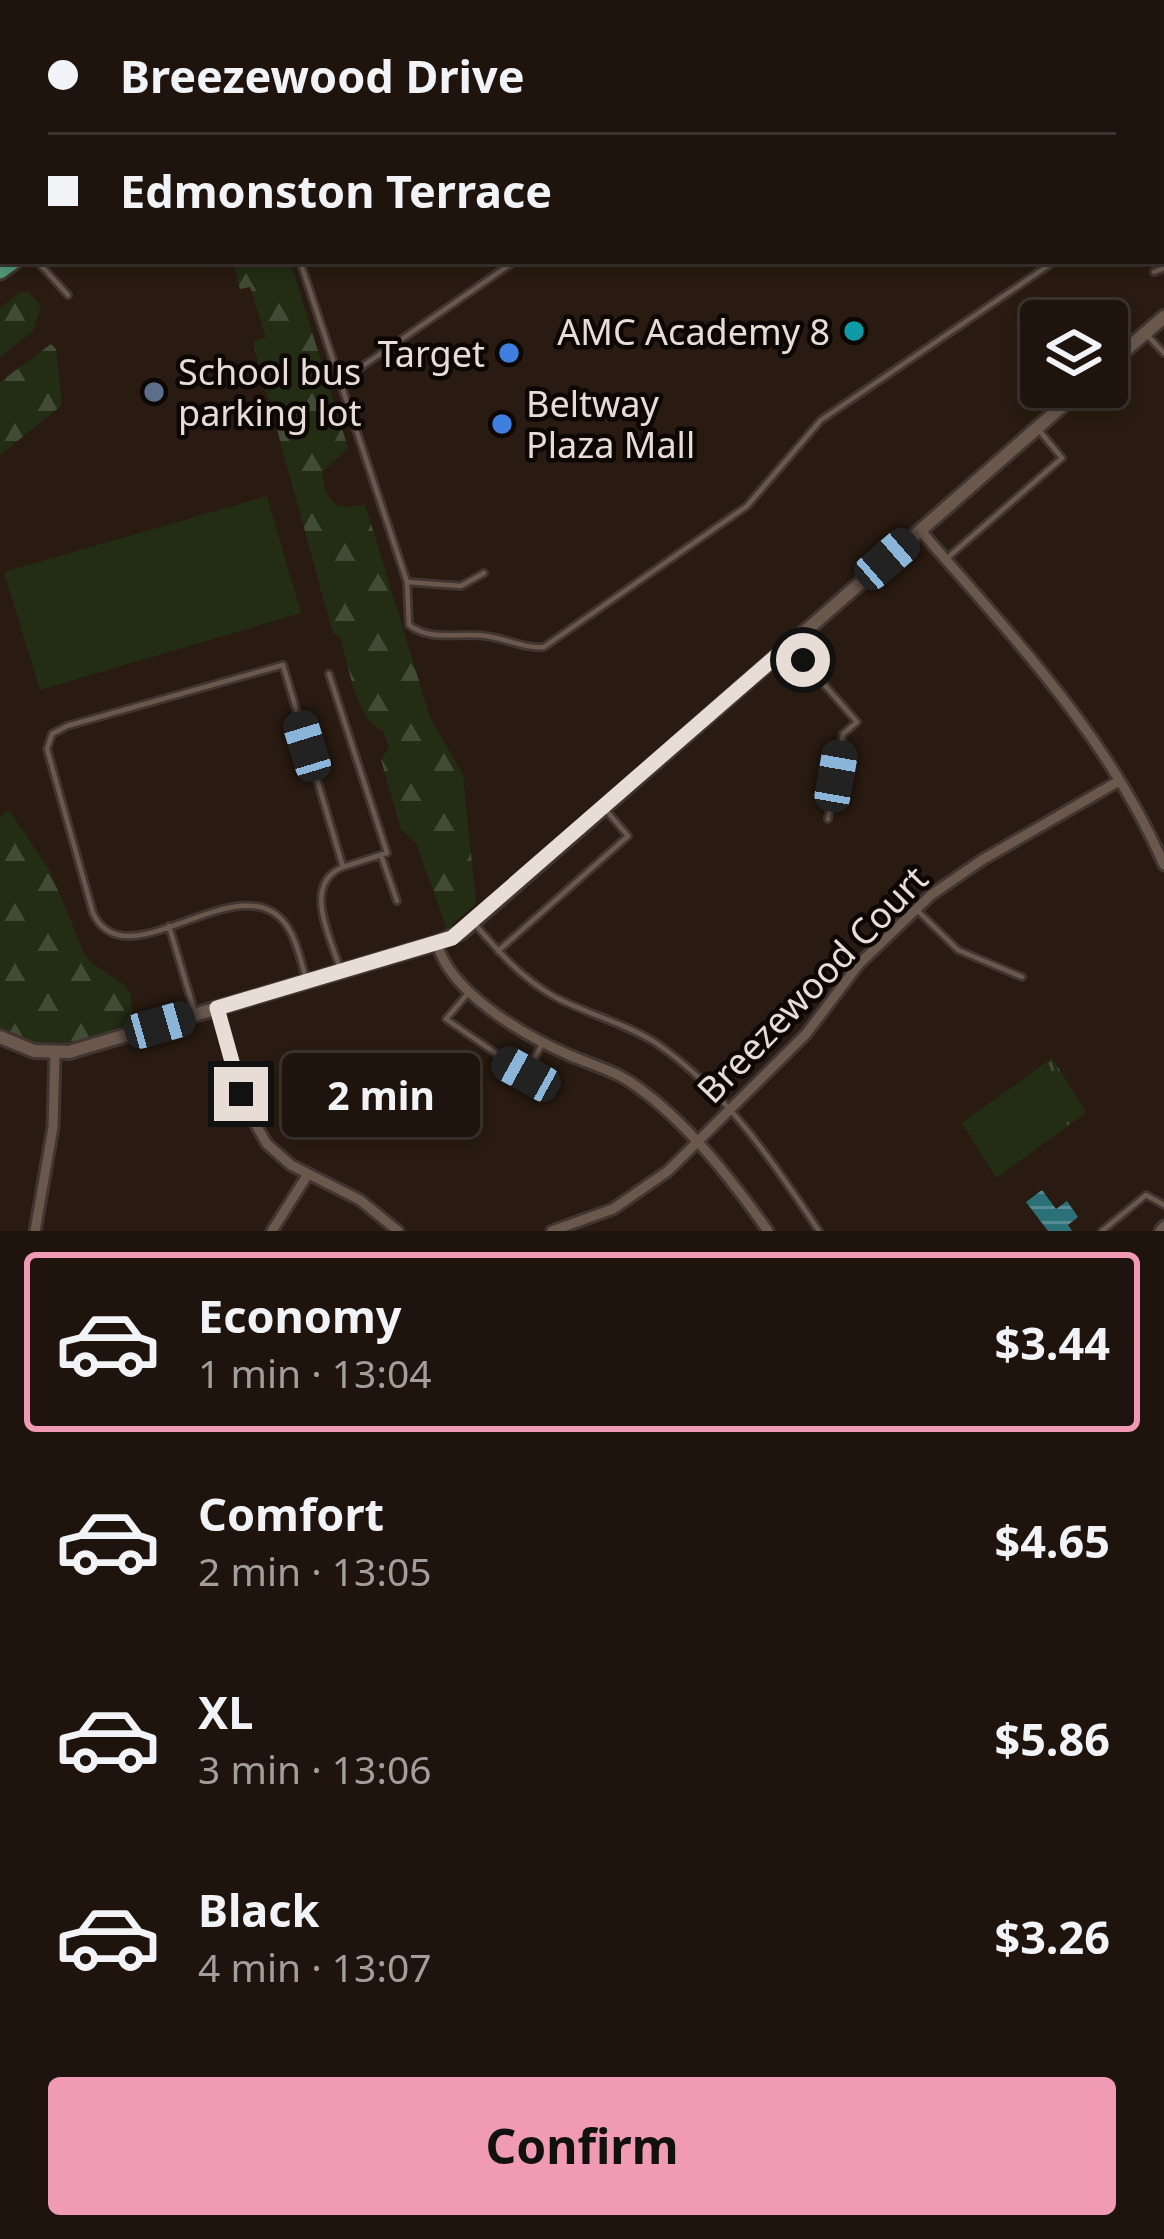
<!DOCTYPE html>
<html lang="en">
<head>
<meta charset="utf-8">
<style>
  body { margin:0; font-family:"Noto Sans",sans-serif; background:#2c211b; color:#f1f3f6; height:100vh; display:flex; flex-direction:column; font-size:45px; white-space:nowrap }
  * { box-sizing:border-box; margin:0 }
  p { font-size:39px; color:#a19e9d }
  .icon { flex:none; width:66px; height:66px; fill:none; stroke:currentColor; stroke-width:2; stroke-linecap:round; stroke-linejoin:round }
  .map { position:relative; height:1231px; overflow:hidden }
  .panel { display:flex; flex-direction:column; background:#1f140d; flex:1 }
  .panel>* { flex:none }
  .hud { position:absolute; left:0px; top:0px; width:1164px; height:264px; box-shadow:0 6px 18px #0003,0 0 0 3px #3c332e; display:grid; align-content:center; height:264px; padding:0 48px; background:#1f140d }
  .fabs { position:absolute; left:1020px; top:300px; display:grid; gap:24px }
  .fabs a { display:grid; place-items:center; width:108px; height:108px; border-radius:12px; background:#1f140d; box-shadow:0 6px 18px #0003,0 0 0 3px #3c332e; font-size:60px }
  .end { position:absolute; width:54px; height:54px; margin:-27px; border:15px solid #e7ddd6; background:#111; box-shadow:0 0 0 6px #111 }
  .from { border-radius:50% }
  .bubble { position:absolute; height:84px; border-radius:12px; background:#1f140d; box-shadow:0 6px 18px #0003,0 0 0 3px #3c332e; font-size:39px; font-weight:700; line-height:84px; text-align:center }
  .car { position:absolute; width:36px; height:72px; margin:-36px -18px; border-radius:15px; box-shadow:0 0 9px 3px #0007; background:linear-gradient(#222 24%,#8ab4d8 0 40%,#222 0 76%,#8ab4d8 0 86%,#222 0) }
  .hud b { display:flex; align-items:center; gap:42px; height:114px; font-size:45px }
  .hud b+b { border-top:3px solid #3c332e }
  .hud i { width:30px; height:30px; background:#f1f3f6 }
  ul { padding:21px 0 0; list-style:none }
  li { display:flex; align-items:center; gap:36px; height:180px; margin:0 24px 18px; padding:0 24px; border:6px solid transparent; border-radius:12px }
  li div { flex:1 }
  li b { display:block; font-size:45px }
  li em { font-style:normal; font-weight:700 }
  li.on { border-color:#f09ab6 }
  li>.icon { width:108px; height:108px; stroke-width:1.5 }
  .action { display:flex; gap:24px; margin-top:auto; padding:24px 48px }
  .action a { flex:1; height:138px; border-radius:12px; background:#f09ab6; color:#111; font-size:48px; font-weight:700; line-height:138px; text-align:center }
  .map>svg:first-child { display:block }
  .forest { fill:url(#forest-firs) }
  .park { fill:url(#park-tufts) }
  .pitch { fill:#222d14 }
  .water { fill:url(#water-rules) }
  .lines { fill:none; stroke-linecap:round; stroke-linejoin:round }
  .service-casing { stroke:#403530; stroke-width:10 }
  .minor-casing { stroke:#403530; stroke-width:15 }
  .tertiary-casing { stroke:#403530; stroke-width:18 }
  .primary-casing { stroke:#403530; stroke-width:21 }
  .service { stroke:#6a584d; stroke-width:4.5 }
  .minor { stroke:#6a584d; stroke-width:9 }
  .tertiary { stroke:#6a584d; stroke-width:12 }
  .primary { stroke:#539879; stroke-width:15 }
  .route { stroke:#e7ddd6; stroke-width:15 }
  .culture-dot { fill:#0f9aa8; stroke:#0d0704; stroke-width:4.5 }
  .shop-dot { fill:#3f7fe0; stroke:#0d0704; stroke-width:4.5 }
  .service-dot { fill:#5c6f8a; stroke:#0d0704; stroke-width:4.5 }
  .labels { text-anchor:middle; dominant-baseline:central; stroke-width:9; stroke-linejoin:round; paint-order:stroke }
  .poi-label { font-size:36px; fill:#e7ddd6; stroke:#0d0704; text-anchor:end }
  .street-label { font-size:36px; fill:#e7ddd6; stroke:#0d0704 }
</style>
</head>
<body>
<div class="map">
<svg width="1164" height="1231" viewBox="0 0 1164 1231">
  <defs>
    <pattern id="forest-firs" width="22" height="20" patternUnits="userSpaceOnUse" patternTransform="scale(3)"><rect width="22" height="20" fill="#222d14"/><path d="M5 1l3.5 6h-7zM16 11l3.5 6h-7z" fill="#424b35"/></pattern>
    <pattern id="park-tufts" width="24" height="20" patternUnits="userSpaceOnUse" patternTransform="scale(3)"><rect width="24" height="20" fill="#222d14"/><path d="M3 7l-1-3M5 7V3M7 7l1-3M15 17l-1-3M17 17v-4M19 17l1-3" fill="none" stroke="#424b35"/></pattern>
    <pattern id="water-rules" width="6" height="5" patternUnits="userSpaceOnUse" patternTransform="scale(3)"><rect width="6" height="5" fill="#2d7178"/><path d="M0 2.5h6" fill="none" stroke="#568b91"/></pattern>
  </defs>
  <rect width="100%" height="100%" fill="#291b11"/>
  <!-- forest -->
  <path class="forest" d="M233,261H290L348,448L322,472C326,503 335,512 365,504L430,717L463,775L476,903L447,929L416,843L401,829L381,760L389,747L383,731C355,719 349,665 340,637L333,633L253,342L266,337L250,287L240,289Z
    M21,292H28L41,306L33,331L0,357V308Z
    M51,344L56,349L62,405L0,455V382Z
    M9,810L50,871L84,953L93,964L126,986L131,995L133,1033L55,1054L0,1037V817Z"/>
  <!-- park -->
  <path class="park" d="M1052,1058L1086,1112L1068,1126L1030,1074Z"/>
  <!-- pitch -->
  <path class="pitch" d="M267,496L301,613L40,690L4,572Z
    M1030,1074L1068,1126L996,1178L962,1123Z"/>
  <!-- water -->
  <path class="water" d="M1042,1190L1056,1209L1067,1201L1078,1217L1068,1225L1072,1231H1048L1026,1202Z"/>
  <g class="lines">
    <defs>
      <path id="service" d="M81,0L83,3
        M237,0L239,3
        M769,0L771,3
        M871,0L873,3
        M608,3L613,0
        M0,102L3,100
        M0,109L3,108
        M0,118L3,117
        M0,163L3,166
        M1161,179L1164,176
        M37,261L68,295
        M300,261L407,582L409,625C431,642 459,632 486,636C505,638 524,649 544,647L747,506L821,420L1055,261
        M1154,272L1164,268
        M1149,337L1164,353
        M341,381L515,261
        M945,560L1062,458L1038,429
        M407,582L461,586L484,573
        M793,649L857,722L843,734L828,819
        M381,855L397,901
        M919,912L958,950L1022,977
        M473,922C498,951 521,978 555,997C587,1014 625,1023 656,1043C725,1090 774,1163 819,1231
        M169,926L195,1013
        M498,951L628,836L605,809
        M339,966C330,935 302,884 343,867
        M306,979C301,962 297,941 287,926C242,859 126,985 93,913L47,749L52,734L67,726L283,665L343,867L387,853L329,674
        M470,991L446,1019L526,1074L542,1044
        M1102,1231L1146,1195L1164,1205"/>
      <path id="minor" d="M275,0L277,3
        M0,217L3,221
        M920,530C1010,634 1109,737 1164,865
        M437,943C449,992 525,1036 569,1055C592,1065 616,1071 636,1086C687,1122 732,1180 768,1231
        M217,1008L245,1106L267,1144L291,1165L360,1200L398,1231
        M35,1231L53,1127L55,1054
        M272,1231L308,1174
        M552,1231L613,1209L668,1171L806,1034L859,964L931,895L982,860L1119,781
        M1160,1231L1164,1226"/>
      <path id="tertiary" d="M1107,366L1164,317
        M0,1037L34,1051L69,1052L437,943L462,932L1084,387"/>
      <path id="primary" d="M339,3L344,0
        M395,3L399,0
        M0,231L3,229
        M0,271L14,261"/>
    </defs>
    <!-- service casing -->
    <use href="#service" class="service-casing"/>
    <!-- minor casing -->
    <use href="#minor" class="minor-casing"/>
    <!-- tertiary casing -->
    <use href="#tertiary" class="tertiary-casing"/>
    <!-- primary casing -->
    <use href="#primary" class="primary-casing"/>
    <!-- service -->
    <use href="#service" class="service"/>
    <!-- minor -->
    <use href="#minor" class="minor"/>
    <!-- tertiary -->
    <use href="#tertiary" class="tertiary"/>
    <!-- primary -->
    <use href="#primary" class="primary"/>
  </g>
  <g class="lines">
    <!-- route -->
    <path class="route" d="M241,1094L217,1008L452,938L789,645L803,660"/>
  </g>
  <!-- markers -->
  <circle class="culture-dot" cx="854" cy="331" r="12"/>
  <g class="shop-dot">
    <circle cx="509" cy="353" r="12"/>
    <circle cx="502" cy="424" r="12"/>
  </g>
  <circle class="service-dot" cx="154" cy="392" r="12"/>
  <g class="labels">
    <!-- poi labels -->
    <g class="poi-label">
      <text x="830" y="331">AMC Academy 8</text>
      <text x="485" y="353">Target</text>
      <text x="178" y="371" text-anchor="start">School bus<tspan x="178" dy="41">parking lot</tspan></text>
      <text x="526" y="403" text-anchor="start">Beltway<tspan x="526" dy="41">Plaza Mall</tspan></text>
    </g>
    <!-- street labels -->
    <g class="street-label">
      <text transform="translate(812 984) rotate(-46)">Breezewood Court</text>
    </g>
  </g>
</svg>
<div class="fabs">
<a><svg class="icon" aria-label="layers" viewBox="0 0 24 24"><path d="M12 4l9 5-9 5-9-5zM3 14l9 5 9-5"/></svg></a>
</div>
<i class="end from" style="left:803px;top:660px"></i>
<i class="end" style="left:241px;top:1094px"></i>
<div class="bubble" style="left:282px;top:1053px;width:198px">2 min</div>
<i class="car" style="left:887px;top:559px;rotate:49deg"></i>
<i class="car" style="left:307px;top:746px;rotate:343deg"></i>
<i class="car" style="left:836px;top:776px;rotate:10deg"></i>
<i class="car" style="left:160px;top:1025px;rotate:74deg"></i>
<i class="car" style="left:526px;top:1074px;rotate:299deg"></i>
<div class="hud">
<b><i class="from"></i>Breezewood Drive</b>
<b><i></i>Edmonston Terrace</b>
</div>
</div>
<section class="panel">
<ul>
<li class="on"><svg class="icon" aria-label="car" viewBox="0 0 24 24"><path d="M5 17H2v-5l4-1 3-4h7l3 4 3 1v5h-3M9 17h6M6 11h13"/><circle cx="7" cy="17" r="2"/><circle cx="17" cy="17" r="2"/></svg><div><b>Economy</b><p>1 min · 13:04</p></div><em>$3.44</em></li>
<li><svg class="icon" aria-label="car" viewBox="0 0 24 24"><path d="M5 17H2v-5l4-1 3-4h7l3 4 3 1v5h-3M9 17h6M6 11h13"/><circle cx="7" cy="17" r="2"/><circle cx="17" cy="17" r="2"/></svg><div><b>Comfort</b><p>2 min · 13:05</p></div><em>$4.65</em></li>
<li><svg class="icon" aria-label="car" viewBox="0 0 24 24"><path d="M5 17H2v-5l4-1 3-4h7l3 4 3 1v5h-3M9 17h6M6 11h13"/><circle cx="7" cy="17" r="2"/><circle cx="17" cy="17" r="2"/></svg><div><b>XL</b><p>3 min · 13:06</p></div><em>$5.86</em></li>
<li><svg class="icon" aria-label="car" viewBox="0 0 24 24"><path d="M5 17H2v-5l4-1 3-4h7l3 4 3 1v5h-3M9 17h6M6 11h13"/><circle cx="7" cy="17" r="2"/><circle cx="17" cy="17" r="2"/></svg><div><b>Black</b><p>4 min · 13:07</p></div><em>$3.26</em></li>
</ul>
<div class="action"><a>Confirm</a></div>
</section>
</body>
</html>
